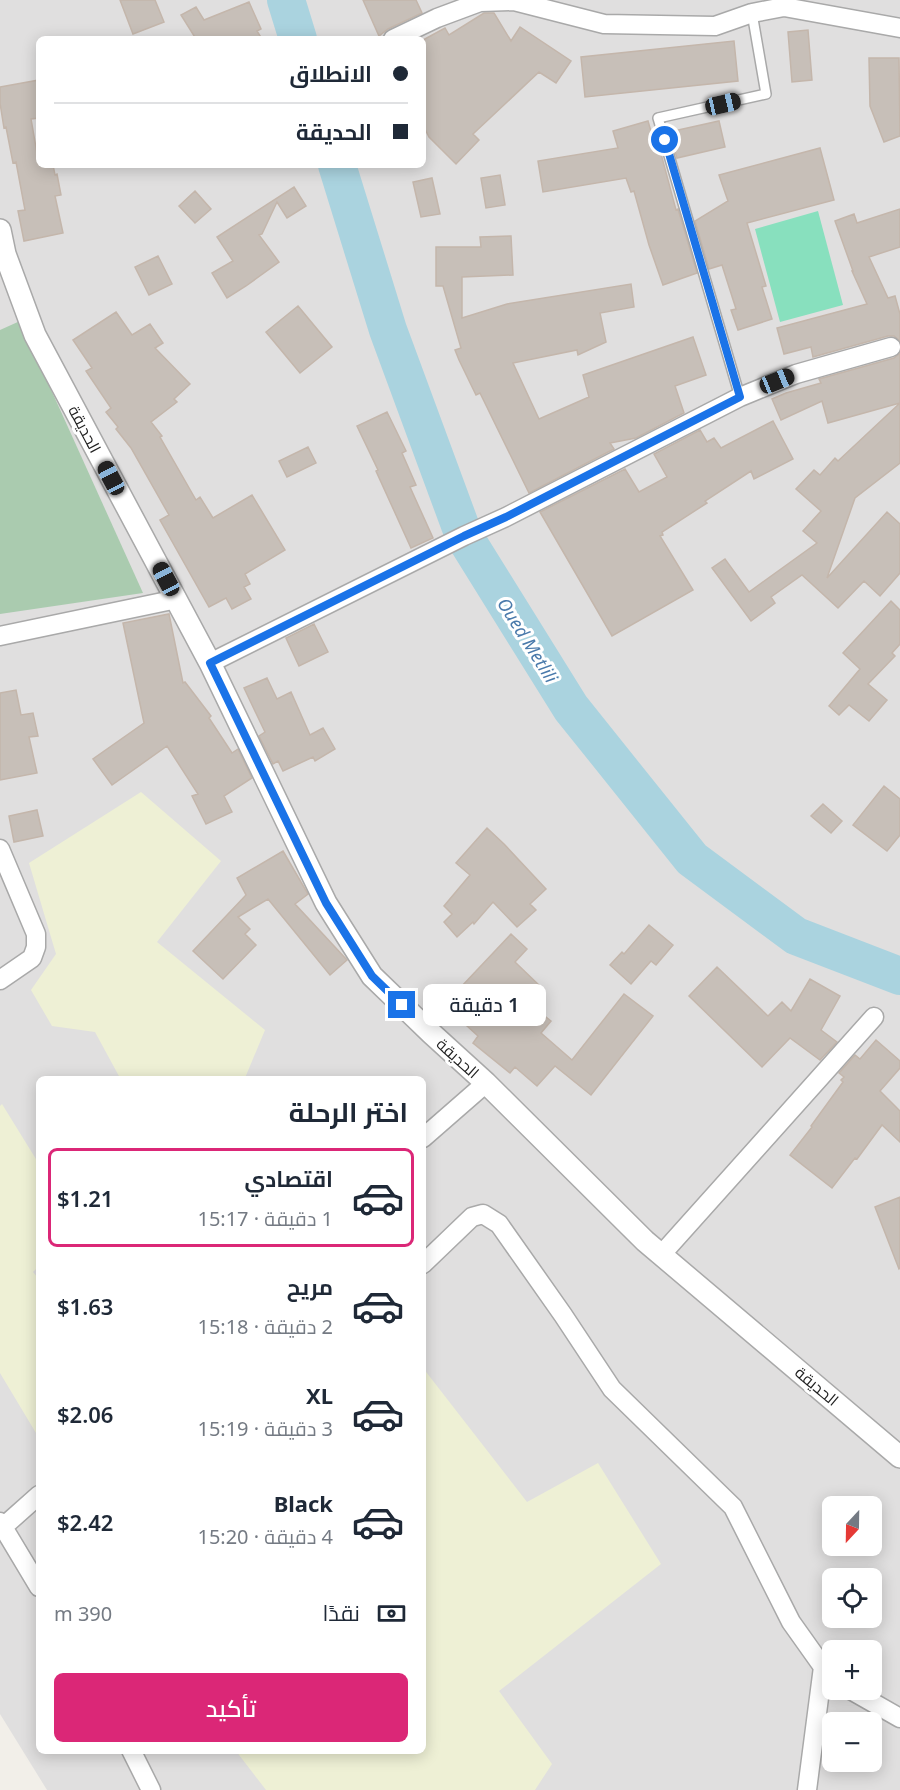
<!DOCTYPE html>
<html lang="ar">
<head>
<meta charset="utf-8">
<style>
  body { margin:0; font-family:"Noto Sans",Cairo,sans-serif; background:#f2f2f3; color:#1f2937; direction:rtl; height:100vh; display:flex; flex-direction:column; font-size:22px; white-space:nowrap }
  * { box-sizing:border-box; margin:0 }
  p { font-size:20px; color:#747a83 }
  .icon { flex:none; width:33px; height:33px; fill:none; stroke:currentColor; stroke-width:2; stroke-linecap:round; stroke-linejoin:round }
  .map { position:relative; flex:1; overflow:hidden; direction:ltr }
  .details { position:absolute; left:36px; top:1076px; width:390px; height:678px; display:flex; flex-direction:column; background:#fff; border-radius:9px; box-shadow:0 3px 15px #0003; direction:rtl }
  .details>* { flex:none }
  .top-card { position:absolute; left:36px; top:36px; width:390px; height:132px; border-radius:9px; box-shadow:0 3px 15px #0003; direction:rtl; display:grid; align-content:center; height:132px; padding:0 18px; background:#fff }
  .needle { width:39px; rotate:202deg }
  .buttons { position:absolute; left:822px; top:1496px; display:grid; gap:12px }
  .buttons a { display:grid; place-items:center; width:60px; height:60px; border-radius:9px; background:#fff; box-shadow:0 3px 15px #0003; font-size:30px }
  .end { position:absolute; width:27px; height:27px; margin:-14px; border:8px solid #1a73e8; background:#fff; box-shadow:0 0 0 3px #fff }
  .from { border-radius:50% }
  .bubble { position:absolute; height:42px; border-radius:9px; background:#fff; box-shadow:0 3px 15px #0003; font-size:20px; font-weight:600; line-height:42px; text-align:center; direction:rtl }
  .car { position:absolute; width:18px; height:36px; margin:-18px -9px; border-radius:8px; box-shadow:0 0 4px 2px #0007; background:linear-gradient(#222 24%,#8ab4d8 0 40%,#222 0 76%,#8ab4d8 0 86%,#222 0) }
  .top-card b { display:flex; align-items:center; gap:21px; height:57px; font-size:22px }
  .top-card b+b { border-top:2px solid #e0e1e3 }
  .top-card i { width:15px; height:15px; background:#1f2937 }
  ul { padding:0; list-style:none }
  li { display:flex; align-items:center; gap:18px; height:99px; margin:0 12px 9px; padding:0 6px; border:3px solid transparent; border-radius:9px }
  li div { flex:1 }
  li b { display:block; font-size:22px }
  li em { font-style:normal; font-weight:600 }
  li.selected { border-color:#db2777 }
  li>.icon { width:54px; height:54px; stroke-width:1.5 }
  h2 { padding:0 18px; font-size:27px; line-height:72px }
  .pay { display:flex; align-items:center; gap:15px; height:66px; padding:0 18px; font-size:22px }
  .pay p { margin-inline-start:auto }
  .action { display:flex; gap:12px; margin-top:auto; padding:12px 18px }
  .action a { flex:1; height:69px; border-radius:9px; background:#db2777; color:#fff; font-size:24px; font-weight:600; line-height:69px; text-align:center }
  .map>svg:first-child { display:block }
  .residential { fill:#e0dfdf; fill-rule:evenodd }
  .farmland { fill:#eef0d5 }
  .cemetery { fill:#aacbaf }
  .pitch { fill:#88e0be }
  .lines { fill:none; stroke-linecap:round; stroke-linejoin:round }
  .river { stroke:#aad3df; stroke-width:38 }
  .building { fill:#c7bfb8; stroke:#c4b6ab; stroke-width:1.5 }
  .service-casing { stroke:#a9a9a9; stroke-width:12 }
  .minor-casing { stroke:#a9a9a9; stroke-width:21 }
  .tertiary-casing { stroke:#a9a9a9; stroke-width:24 }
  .service { stroke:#fff; stroke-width:9 }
  .minor { stroke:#fff; stroke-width:18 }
  .tertiary { stroke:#fff; stroke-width:21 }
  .route { stroke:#1a73e8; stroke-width:8 }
  .labels { text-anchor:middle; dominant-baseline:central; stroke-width:6; stroke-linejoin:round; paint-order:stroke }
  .street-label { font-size:16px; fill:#222; stroke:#fff }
  .water-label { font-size:18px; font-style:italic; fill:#4a7aab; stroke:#fff }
</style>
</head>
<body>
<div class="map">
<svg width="900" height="1790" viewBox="0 0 900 1790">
  <rect width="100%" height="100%" fill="#f2efe9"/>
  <!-- residential -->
  <path class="residential" d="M0,0H900V1790H47L0,1714ZM39,39H423V165H39ZM39,1078H423V1750H39ZM832,1506H872V1545H832ZM832,1578H872V1617H832ZM832,1650H872V1689H832ZM832,1722H872V1761H832Z"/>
  <!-- farmland -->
  <path class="farmland" d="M141,792L221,861L157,942L265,1030L245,1078H120L95,1032L52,1026L31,990L56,954L29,863Z
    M2,1104L39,1164V1266L33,1272L39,1279V1438L0,1373V1106Z
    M423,1368L527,1502L598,1463L661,1564L499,1691L552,1764L535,1790H266L236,1751L423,1750Z"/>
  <!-- cemetery -->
  <path class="cemetery" d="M20,321L143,593L0,614V330Z"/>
  <!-- pitch -->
  <path class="pitch" d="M818,211L843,305L780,322L755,229Z"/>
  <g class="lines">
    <!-- river -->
    <path class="river" d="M286,0L298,39
      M337,165L388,330L464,536L571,708L692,859L796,936L900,976"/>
  </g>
  <!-- building -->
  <path class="building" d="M120,0H155L164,22L133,34Z
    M363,0H416L422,13L388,29L379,36Z
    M249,2L261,29L257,31L262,39H196L181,15L196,7L204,20Z
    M484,13H494L511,41L520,27L571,61L556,83L539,72L473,134L479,140L456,164L429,137L423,125V40L445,28L449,35Z
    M808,30L812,80L792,82L788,32Z
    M734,41L738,81L585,97L581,57Z
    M869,58H899L900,136L884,142L870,106Z
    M39,80V118L31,119L39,165H53L55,175L57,174L61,195L55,196L63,233L24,241L18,211L25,210L16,162L13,163L6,127L4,128L0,103V87Z
    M648,121L652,135H656L676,210L678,209L697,273L663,285L649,245L634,191L631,192L626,178L543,192L538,161L618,148L613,131Z
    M719,121L725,147L677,158L669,132Z
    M820,148L834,200L747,223L766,286L762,287L772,319L738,330L731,310L736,309L722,265L709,269L695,221L728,201L719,175Z
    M500,175L505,205L486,208L481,178Z
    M432,178L440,214L421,217L413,182Z
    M294,187L306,206L287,218L277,202L262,234L259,235L279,262L246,286L227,298L212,273L233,261L217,237Z
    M195,191L211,209L195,223L179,206Z
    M900,209V247L869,257L888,298L895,296L900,314V341L894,336H888L813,357L811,347L784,354L777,328L867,304L852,271H853L835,221L854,214L857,223Z
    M511,236L513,275L462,277V318L507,304L631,284L634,307L600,313L606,342L578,355L577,350L513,363L539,419L589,397L583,375L693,337L706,375L675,386L684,413L636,438L610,443L614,449L529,493L480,393L476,395L459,360L455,350L461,348L443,286H436V247H481L480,237Z
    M158,256L172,284L149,295L135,267Z
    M298,306L332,347L300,373L266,332Z
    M116,312L132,335L150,324L163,343L155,348L190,384L174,399L177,402L151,422L162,436L160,437L196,500L200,497L213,518L252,495L285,550L245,574L250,584L244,587L251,599L232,609L226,598L209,607L160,520L169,515L131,448L116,429L118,427L106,412L111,408L86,371L92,368L73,340Z
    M900,353V463L855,498L827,578L887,512L900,524V573L880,596L864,581L838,608L802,575L771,597L775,603L751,621L712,568L725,559L749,592L817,543L803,531L821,511L796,489L814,470L820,475L835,458L838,461L900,403L828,423L822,401L781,420L772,399L786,393L821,383L819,379L894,358Z
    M387,412L406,451L402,453L416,485L410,487L433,538L411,548L376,471L378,470L357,426Z
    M773,421L793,459L754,479L751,471L705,501L707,503L662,532L663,535L660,536L693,590L612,636L540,512L625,469L639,492L667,477L654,454L700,430L707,442L714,438L721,448Z
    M308,447L316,463L287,477L279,461Z
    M891,601L900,610V644L892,653L895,656L868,684L887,700L869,721L849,705L839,715L829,706L860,669L843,653Z
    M169,614L183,683L185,682L211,716L209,718L232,753L238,749L252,778L224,796L232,812L206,824L192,796L198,794L167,746L112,785L93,759L144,723L123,623Z
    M314,624L328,652L299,666L286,638Z
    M267,678L277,699L291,692L310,735L323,728L335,749L315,761L313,757L283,771L278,761L273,764L259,736L265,732L244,688Z
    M16,690L21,715L33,713L38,736L29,737L37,773L0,780V693Z
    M884,786L900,799V835L887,851L853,825Z
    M823,804L842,821L831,833L811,816Z
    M37,810L43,836L14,842L9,816Z
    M487,828L504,844L546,889L530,904L536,910L517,927L493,902L474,924L473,922L457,937L444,922L452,914L444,906L470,875L456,863Z
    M283,851L308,894L295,904L347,960L330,975L268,899L238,917L250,929L245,934L256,945L223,979L193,951L246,895L237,878Z
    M649,925L673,945L656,965L651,961L631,984L610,965L622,952L624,954Z
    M511,934L527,949L515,962L542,988L528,1003L551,1021L541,1033L572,1060L624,994L653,1016L591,1095L555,1066L537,1086L515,1067L510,1073L473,1043L478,1036L444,1005Z
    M717,967L768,1016L782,1002L791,1011L810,979L840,996L821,1030L837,1042L820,1060L790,1038L762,1067L689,996Z
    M876,1040L900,1061V1068L880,1091L900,1111V1142L882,1125L857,1159L855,1158L832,1188L790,1155L812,1127L811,1126L843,1082L841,1080L844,1077L839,1073L855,1055L860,1059Z
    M900,1197V1268L899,1269L875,1207Z"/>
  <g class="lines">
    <defs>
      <path id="service" d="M740,397L658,118L766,94L752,13"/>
      <path id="minor" d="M393,39L437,18L480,2L514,1L604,24L715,26L752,13L784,7L900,28
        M0,636L177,599
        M210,663L464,536L506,517L740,397L796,374L891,347
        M0,849L36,934V947L32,958L0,980
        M423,1138L486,1083
        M661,1255L874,1017
        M423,1264L472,1217L483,1214L499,1224L563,1315L612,1389L733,1507L791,1622L823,1667L832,1675
        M0,1522L39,1587
        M3,1527L39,1495
        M849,1689L900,1718
        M131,1750L151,1790
        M807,1790L823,1667"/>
      <path id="tertiary" d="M0,230L5,254L35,335L210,663L326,903L372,976L431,1033L486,1083L645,1241L900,1457"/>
    </defs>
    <!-- service casing -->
    <use href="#service" class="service-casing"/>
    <!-- minor casing -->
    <use href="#minor" class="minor-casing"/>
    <!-- tertiary casing -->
    <use href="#tertiary" class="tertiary-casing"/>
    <!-- service -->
    <use href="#service" class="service"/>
    <!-- minor -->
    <use href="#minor" class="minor"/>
    <!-- tertiary -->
    <use href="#tertiary" class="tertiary"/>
  </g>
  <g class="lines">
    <!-- route -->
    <path class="route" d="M402,1005L372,976L326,903L210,663L464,536L506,517L740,397L665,140"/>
  </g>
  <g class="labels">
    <!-- street labels -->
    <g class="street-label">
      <text transform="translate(85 429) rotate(62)">الحديقة</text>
      <text transform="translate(458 1058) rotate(42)">الحديقة</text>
      <text transform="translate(817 1386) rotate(40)">الحديقة</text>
    </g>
    <!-- water labels -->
    <g class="water-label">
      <text transform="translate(528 640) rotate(58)">Oued Metlili</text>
    </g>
  </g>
</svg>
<div class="buttons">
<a><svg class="needle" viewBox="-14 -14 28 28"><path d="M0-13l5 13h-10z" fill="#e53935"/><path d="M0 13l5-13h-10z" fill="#747a83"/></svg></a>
<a><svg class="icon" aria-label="locate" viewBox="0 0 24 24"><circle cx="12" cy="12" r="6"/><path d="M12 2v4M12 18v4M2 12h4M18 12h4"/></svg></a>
<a>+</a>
<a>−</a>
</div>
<i class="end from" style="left:665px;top:140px"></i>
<i class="end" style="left:402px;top:1005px"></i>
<div class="bubble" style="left:423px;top:984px;width:123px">1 دقيقة</div>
<i class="car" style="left:723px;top:104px;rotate:77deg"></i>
<i class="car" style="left:777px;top:381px;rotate:68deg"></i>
<i class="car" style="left:111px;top:478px;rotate:332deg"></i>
<i class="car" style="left:166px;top:579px;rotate:332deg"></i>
<div class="top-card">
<b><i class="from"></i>الانطلاق</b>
<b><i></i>الحديقة</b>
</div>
<section class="details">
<h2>اختر الرحلة</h2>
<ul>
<li class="selected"><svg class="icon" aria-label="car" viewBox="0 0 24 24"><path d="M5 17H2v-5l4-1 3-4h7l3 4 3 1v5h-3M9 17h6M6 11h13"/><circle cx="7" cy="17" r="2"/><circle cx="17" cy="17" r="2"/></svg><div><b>اقتصادي</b><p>1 دقيقة · 15:17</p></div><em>$1.21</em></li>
<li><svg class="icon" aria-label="car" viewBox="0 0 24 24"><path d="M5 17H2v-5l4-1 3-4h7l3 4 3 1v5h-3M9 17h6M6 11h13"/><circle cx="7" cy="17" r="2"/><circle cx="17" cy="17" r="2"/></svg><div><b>مريح</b><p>2 دقيقة · 15:18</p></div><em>$1.63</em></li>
<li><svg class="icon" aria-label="car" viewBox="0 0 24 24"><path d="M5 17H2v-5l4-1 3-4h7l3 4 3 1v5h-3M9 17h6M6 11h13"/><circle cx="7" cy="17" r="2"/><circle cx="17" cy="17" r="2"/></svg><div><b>XL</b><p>3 دقيقة · 15:19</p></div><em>$2.06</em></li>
<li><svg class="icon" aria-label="car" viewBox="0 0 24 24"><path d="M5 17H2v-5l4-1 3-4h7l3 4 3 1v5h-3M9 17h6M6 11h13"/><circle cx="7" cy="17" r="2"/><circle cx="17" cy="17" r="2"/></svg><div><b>Black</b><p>4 دقيقة · 15:20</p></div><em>$2.42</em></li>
</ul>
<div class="pay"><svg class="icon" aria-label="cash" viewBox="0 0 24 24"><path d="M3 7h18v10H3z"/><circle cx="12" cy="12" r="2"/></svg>نقدًا<p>390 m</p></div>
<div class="action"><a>تأكيد</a></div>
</section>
</div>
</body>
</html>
